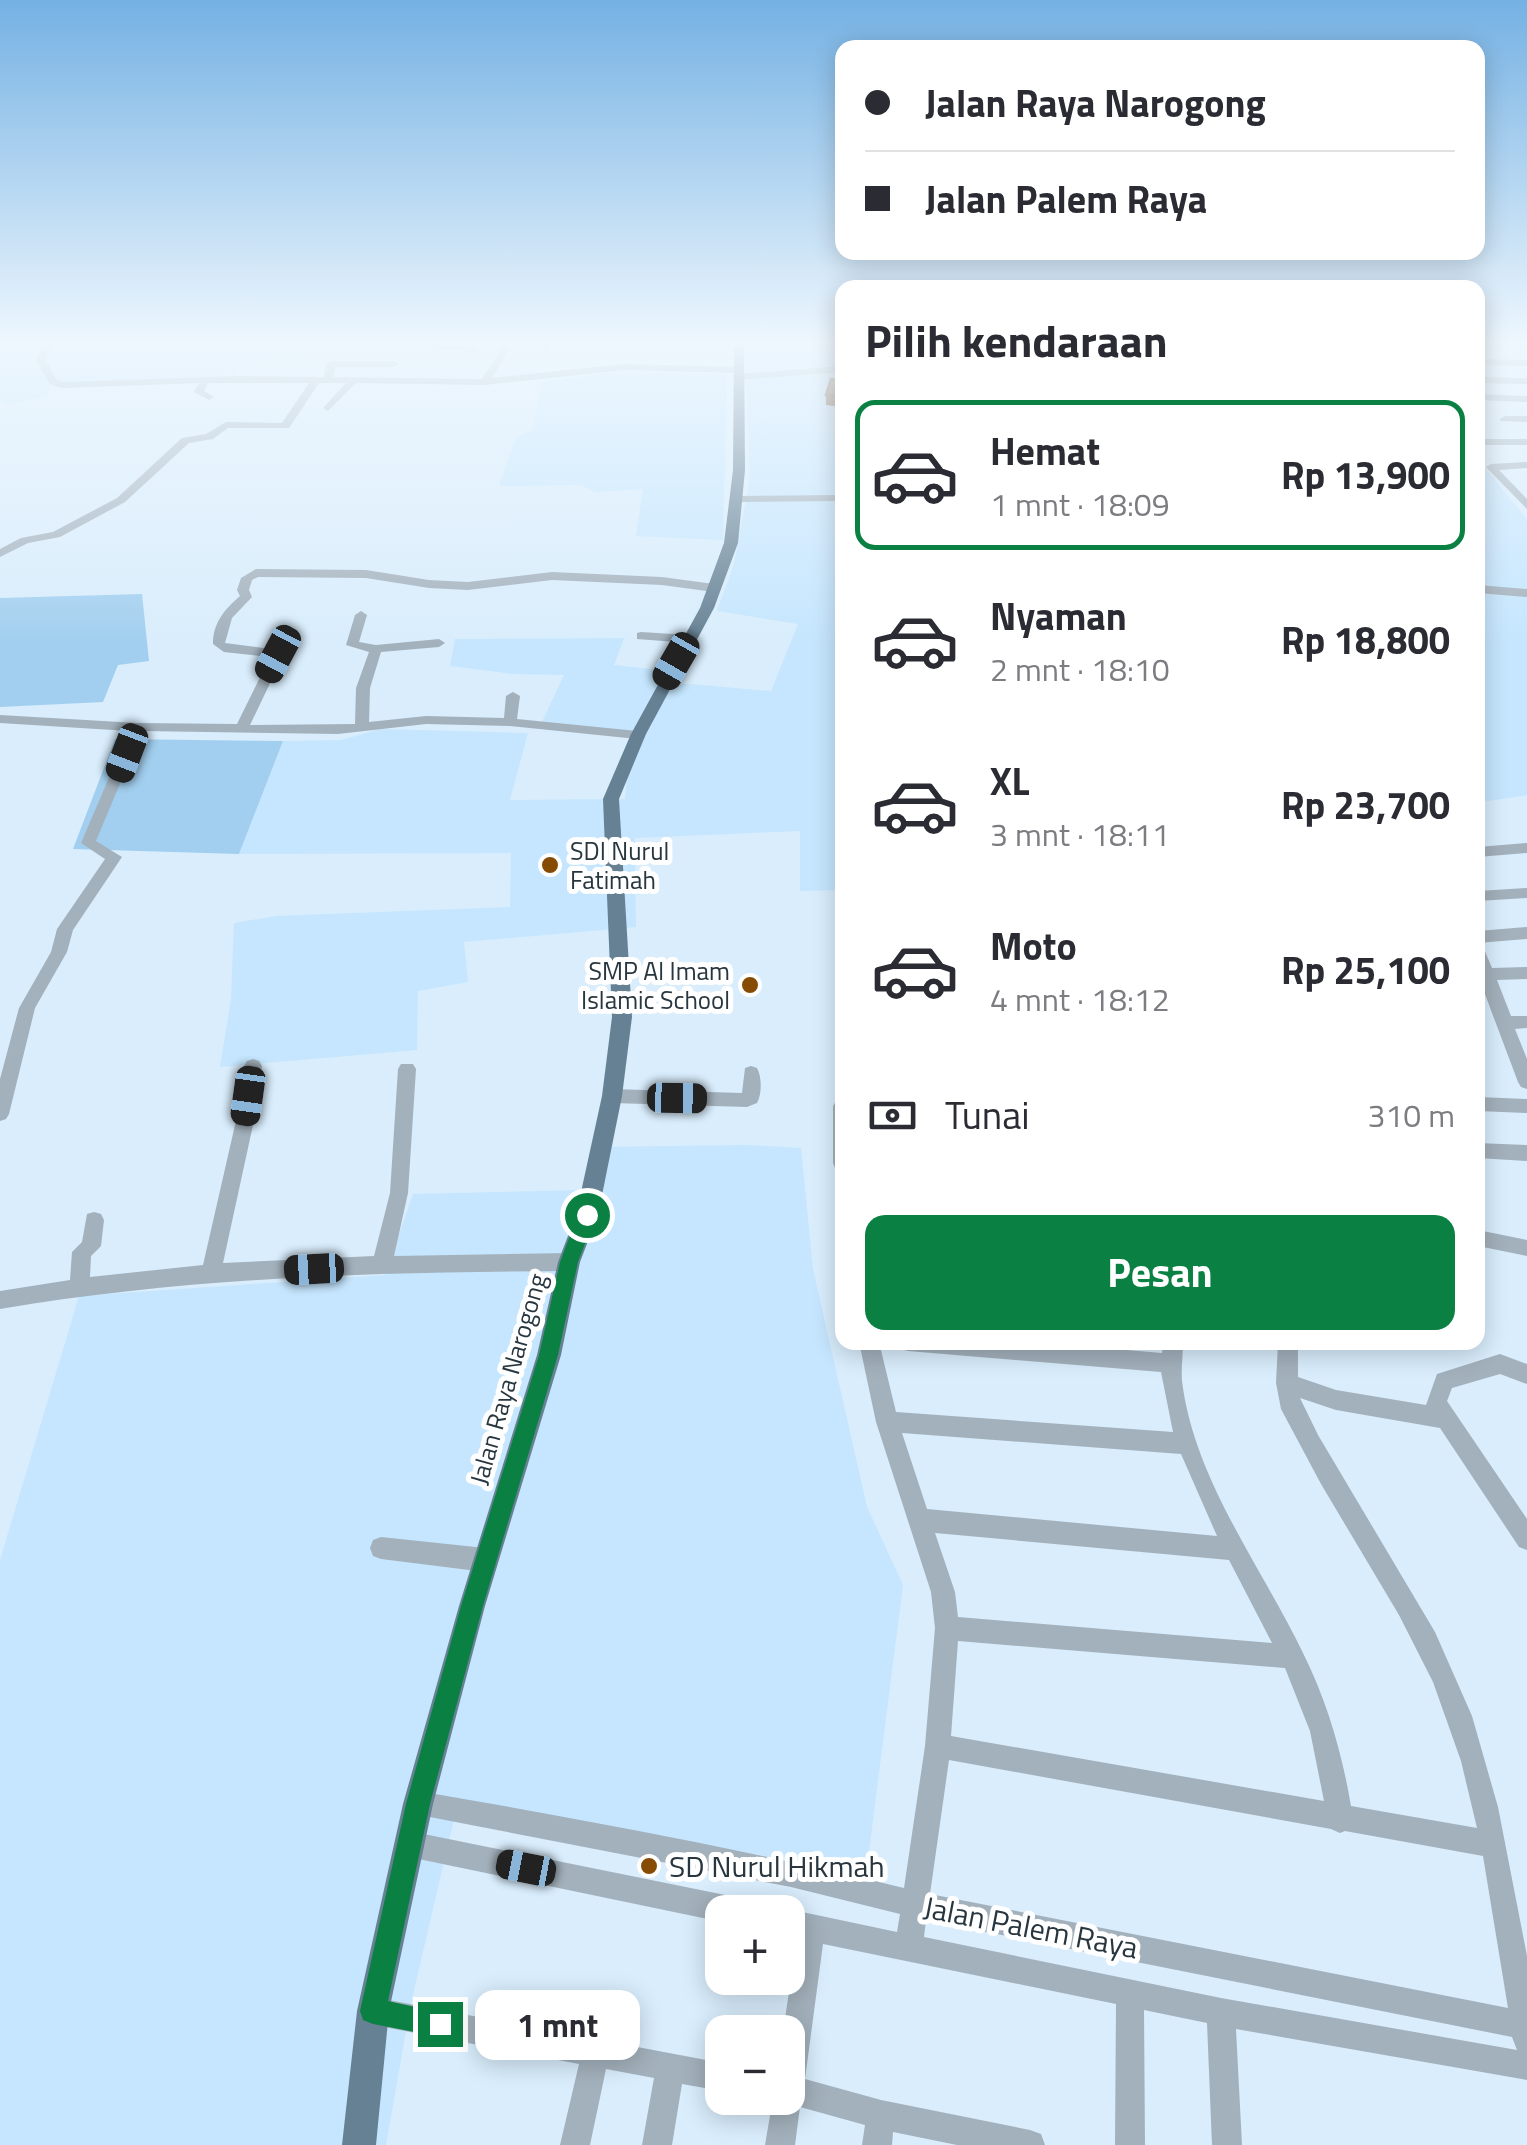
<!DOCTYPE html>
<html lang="id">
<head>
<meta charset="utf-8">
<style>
  body { margin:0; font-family:"Titillium Web",sans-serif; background:#f2f2f3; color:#2b2b33; height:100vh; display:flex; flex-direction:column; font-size:38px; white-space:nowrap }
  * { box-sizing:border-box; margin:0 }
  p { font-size:32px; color:#7c7c81 }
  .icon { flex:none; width:55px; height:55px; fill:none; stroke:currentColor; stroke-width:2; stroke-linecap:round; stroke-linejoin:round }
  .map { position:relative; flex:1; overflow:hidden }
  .panel { position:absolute; left:835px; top:280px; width:650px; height:1070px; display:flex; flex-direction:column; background:#fff; border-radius:20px; box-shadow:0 5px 25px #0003 }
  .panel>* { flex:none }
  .banner { position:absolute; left:835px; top:40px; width:650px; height:220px; border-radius:20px; box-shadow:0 5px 25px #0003; display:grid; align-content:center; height:220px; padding:0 30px; background:#fff }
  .tools { position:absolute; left:705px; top:1895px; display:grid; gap:20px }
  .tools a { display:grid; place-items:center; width:100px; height:100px; border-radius:20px; background:#fff; box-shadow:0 5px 25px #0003; font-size:50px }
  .end { position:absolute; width:45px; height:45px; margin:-22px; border:12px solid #0b8043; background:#fff; box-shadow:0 0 0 5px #fff }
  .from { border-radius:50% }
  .bubble { position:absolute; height:70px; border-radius:20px; background:#fff; box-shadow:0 5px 25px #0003; font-size:32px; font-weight:700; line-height:70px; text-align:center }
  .car { position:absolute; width:30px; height:60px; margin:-30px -15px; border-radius:12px; box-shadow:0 0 8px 2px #0007; background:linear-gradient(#222 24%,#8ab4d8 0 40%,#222 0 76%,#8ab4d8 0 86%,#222 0) }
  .banner b { display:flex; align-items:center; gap:35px; height:95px; font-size:38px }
  .banner b+b { border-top:2px solid #e1e1e2 }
  .banner i { width:25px; height:25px; background:#2b2b33 }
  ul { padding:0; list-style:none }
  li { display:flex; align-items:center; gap:30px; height:150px; margin:0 20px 15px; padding:0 10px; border:5px solid transparent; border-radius:20px }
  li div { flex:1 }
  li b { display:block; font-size:38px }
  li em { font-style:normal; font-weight:700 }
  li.active { border-color:#0b8043 }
  li>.icon { width:90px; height:90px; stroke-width:1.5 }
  h2 { padding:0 30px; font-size:45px; line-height:120px }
  .pay { display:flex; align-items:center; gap:25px; height:110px; padding:0 30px; font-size:38px }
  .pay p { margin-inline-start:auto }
  .cta { display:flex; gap:20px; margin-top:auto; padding:20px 30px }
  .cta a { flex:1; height:115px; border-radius:20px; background:#0b8043; color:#fff; font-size:40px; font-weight:700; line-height:115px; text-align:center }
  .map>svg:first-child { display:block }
  .built { fill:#c5e6fe }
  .green { fill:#a2cfef }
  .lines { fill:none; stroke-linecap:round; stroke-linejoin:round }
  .minor { fill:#a3b1bc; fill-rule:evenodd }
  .major { fill:#668194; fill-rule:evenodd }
  .wall { fill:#724414 }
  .building { fill:#844f17; stroke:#5c3710; stroke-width:2.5 }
  .route { fill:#0b8043 }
  .poi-dot { fill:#874c04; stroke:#fff; stroke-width:4 }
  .labels { text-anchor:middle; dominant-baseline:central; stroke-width:10; stroke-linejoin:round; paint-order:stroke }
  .poi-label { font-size:25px; fill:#28363f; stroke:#fff; text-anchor:start }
  .street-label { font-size:25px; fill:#28363f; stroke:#fff }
  .near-poi-label { font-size:30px; fill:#28363f; stroke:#fff; text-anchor:start }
  .near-street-label { font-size:30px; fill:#28363f; stroke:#fff }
</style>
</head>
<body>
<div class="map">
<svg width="1527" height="2145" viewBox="0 0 1527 2145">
  <rect width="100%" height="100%" fill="#d9edfc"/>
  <!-- built -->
  <path class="built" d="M0,345H357L248,362L235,375L200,378L191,384L50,387L47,396L9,405L0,400Z
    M745,345L838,349L837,362L842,370V890L800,891V831L635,838L636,927L464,942L468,982L418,991L417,1050L220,1067L231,999L234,923L276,916L510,907L511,853L239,854L283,741L341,740L381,729L528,733L510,800L625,799L627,778L644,739L541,724L564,675L514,674L450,666L455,639L624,638L614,665L660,670L654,681L771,691L798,624L717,611L734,564L750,478Z
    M624,371L727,374L723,540L636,536L643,489L596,492L580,485L499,486L516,437L532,430L542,382Z
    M1478,459L1527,519V795L1489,801H1478Z
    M746,1145L801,1148L813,1269L867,1507L903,1585L866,1875L459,1798L411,2003L386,2145H0V1560L79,1296L385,1275L413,1194L584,1190L594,1147Z"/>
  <!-- green -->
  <path class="green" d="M142,594L149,661L118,665L103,702L0,707V598Z
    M115,739L283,741L239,854L73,849Z"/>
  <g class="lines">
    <!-- minor -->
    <path class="minor" d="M42,345H51L46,361L57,380L63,382L236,376L324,377L326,364L331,361H394L399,364L394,367H335L334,377L482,379L504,345H513L492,378L624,364L738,367L743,370L738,373L624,370L485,385L356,383L328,411L323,408L346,383H319L289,428H228L213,439L189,443L125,502L60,537L28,543L0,557V549L21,538L53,532L117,498L182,438L206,434L226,422L282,423L309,383H208L204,391L214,397L209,400L194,392L199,383L62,388L50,384L36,361Z
      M407,345H459L478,349L473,352Z
      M538,345H548L550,348L545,351Z
      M1514,345H1527V349L1515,347Z
      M1478,359L1527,360V366L1478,365Z
      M842,366V372L738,380L733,377L738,374Z
      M1478,377L1527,378V384L1478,383Z
      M1478,394L1527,396V402L1478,400Z
      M1505,416H1527V422L1501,421L1500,419Z
      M1478,439H1527V445H1478Z
      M1527,462V468L1499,470L1527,499V509L1486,467L1491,464Z
      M842,495V501L738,502L733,499L738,496Z
      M256,569L366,570L429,580L468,582L552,572L662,577L714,584L720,588L714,592L662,585L552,580L468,590L429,588L366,578L258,577L252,580L249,590L252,597L232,618L225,643L278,650L284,654L250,725L355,724L356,688L369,652L346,645L355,615L361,611L367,615L359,642L376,645L439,639L445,643L439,647L381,652L370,688L369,722L426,716L504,718L506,696L513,692L520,696L517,719L637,731L644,735L637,739L510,726L426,724L338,734L142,731L96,841L122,857L73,930L67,952L35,1008L9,1114L6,1119L0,1121V1079L19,1008L51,952L57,929L105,859L81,843L129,731L0,723V715L137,723L237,724L270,657L224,652L213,644C213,623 224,610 240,596L237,590L241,578Z
      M1478,585L1527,589V597L1478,593Z
      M641,632L689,635L695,639L689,643L637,639V633Z
      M1527,843V853L1478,857V847Z
      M1527,888V898L1478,901V891Z
      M1527,927V939L1478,943V931Z
      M1478,947L1484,949L1492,968L1527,967V979L1497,980L1511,1016H1527V1028L1515,1029L1527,1059V1089L1521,1087L1518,1082L1480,981H1478Z
      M253,1059L259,1061L262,1066L253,1125L223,1263L374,1256L390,1193L398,1069L401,1064H413L416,1069L408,1193L394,1256L569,1253L576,1256L579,1262L576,1268L569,1271C377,1272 189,1277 0,1309V1291L70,1280L72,1252L82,1242L87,1214L94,1212L101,1214L104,1220L101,1246L91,1256L90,1277L203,1265L235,1125L244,1066L247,1061Z
      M751,1066L757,1068C762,1077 762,1094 757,1103L747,1107L612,1103L606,1101L603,1096L606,1091L612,1089L742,1093L745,1068Z
      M1478,1097L1527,1099V1113L1478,1111Z
      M842,1099V1171L835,1168L833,1163V1106L836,1101Z
      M1478,1143L1527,1145V1161L1478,1158Z
      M1478,1230L1527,1240V1256L1478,1246Z
      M859,1342H879L896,1412L1173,1432L1161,1372L908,1351L901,1349L898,1342H1032L1162,1353L1163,1342H1183C1183,1355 1181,1369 1182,1381C1194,1479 1261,1566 1303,1653C1327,1701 1342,1753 1351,1806L1477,1828L1461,1761L1433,1682L1399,1615L1321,1484L1281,1409L1276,1383L1278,1342H1298V1377L1336,1390L1426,1405L1437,1374L1500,1354L1527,1364V1384L1500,1374L1452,1388L1447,1401L1527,1519V1550L1519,1547L1440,1428L1336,1410L1300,1398L1318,1435L1435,1632L1472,1716L1498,1807L1527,1956V2080L1236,2029L1242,2145H1212L1207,2023L1144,2010L1145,2145H1115L1116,2004L823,1944L805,2079L881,2100L1030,2130L1041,2134L1045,2145H957L893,2132L892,2145H862L865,2125L800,2107L795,2145H765L773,2098H788V2032H783L797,1938L788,1936V1912H781L788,1909L897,1932L900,1914L791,1887L409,1813L405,1804L409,1795L418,1791C581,1819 743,1849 904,1888L925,1746L935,1628L931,1592L876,1422ZM902,1433L1181,1454L1217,1536L927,1509ZM935,1533L1229,1560L1272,1643L958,1617L955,1592ZM958,1641L1285,1668L1310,1731L1324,1801L951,1736ZM949,1760L1331,1829L1340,1833L1345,1831L1483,1856L1508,2008L930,1894ZM926,1920L1512,2037L1517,2050L1221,1998L924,1937Z
      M381,1537L485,1548L493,1552L497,1560L493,1568L485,1572L381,1559L373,1556L370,1548L373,1540Z
      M409,1831L740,1898L750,1902L754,1912H722V1922L409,1857L400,1853L396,1844L400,1835Z
      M373,1997L722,2063V2091L682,2084L672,2145H642L654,2078L606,2069L590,2145H560L579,2064L373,2025L363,2021L359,2011L363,2001Z"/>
    <!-- major -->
    <path class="major" d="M734,345H744L745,470L738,543L714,608L646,734L619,799L632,1017L622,1096L598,1215L580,1262L561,1355L485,1606L433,1804L389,2011L376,2145H342L357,2011L403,1804L459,1606L537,1355L558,1262L576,1215L602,1096L612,1017L603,799L631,734L700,608L724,543L733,470Z"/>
  </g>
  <!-- wall -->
  <path class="wall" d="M842,380V407L826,405V395Z"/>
  <!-- building -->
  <path class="building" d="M831,379L842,380V396L826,395Z"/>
  <!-- sky -->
  <linearGradient id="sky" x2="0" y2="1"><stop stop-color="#74b1e3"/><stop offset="0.53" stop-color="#eef7fe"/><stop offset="1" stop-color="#eef7fe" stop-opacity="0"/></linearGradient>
  <rect width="1527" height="646" fill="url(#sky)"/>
  <!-- route -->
  <path class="route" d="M587,1207L596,1215L578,1262L558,1355L483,1606L430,1804L388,2001L449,2014L453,2024L449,2033L440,2037L373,2024L363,2020L360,2011L406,1804L461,1606L539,1355L560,1262L580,1209Z"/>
  <!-- markers -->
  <g class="poi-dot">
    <circle cx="550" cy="865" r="10"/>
    <circle cx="750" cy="985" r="10"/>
    <circle cx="649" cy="1866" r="10"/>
  </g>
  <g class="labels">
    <!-- poi labels -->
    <g class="poi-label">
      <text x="570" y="851">SDI Nurul<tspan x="570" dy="29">Fatimah</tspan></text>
      <text x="730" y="971" text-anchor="end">SMP Al Imam<tspan x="730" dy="29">Islamic School</tspan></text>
    </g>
    <!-- street labels -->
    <g class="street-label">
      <text transform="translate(508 1379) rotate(-74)">Jalan Raya Narogong</text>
    </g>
    <!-- near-poi labels -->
    <g class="near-poi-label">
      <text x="669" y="1866">SD Nurul Hikmah</text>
    </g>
    <!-- near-street labels -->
    <g class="near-street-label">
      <text transform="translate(1031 1927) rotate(11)">Jalan Palem Raya</text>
    </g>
  </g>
</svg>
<div class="tools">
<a>+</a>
<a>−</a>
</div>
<i class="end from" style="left:587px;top:1215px"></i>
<i class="end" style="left:440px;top:2024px"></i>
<div class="bubble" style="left:475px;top:1990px;width:165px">1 mnt</div>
<i class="car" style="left:278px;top:654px;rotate:208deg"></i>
<i class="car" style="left:676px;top:661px;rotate:210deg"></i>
<i class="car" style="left:127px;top:753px;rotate:201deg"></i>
<i class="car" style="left:248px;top:1096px;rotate:188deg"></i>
<i class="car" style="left:677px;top:1098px;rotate:91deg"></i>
<i class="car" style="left:314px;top:1269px;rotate:267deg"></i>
<i class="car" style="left:526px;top:1868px;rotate:281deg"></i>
<div class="banner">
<b><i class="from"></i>Jalan Raya Narogong</b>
<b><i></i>Jalan Palem Raya</b>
</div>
<section class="panel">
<h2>Pilih kendaraan</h2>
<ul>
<li class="active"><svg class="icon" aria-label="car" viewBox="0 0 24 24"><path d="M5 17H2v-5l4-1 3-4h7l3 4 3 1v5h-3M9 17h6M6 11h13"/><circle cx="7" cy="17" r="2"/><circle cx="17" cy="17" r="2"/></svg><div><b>Hemat</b><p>1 mnt · 18:09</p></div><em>Rp 13,900</em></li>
<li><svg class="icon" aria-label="car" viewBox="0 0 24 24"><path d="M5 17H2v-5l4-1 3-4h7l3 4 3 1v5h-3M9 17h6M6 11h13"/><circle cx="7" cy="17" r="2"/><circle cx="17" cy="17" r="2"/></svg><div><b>Nyaman</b><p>2 mnt · 18:10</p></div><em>Rp 18,800</em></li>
<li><svg class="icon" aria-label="car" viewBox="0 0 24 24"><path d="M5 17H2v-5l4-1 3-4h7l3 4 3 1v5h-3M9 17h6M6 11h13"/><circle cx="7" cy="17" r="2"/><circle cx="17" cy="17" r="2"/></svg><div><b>XL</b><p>3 mnt · 18:11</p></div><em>Rp 23,700</em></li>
<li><svg class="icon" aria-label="car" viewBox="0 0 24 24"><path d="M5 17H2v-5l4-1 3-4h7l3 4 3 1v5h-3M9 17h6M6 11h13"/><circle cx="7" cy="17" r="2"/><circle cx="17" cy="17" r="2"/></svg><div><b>Moto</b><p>4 mnt · 18:12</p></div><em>Rp 25,100</em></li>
</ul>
<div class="pay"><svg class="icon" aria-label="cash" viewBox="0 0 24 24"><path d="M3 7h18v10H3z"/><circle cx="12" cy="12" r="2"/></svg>Tunai<p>310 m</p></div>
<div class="cta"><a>Pesan</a></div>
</section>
</div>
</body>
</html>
